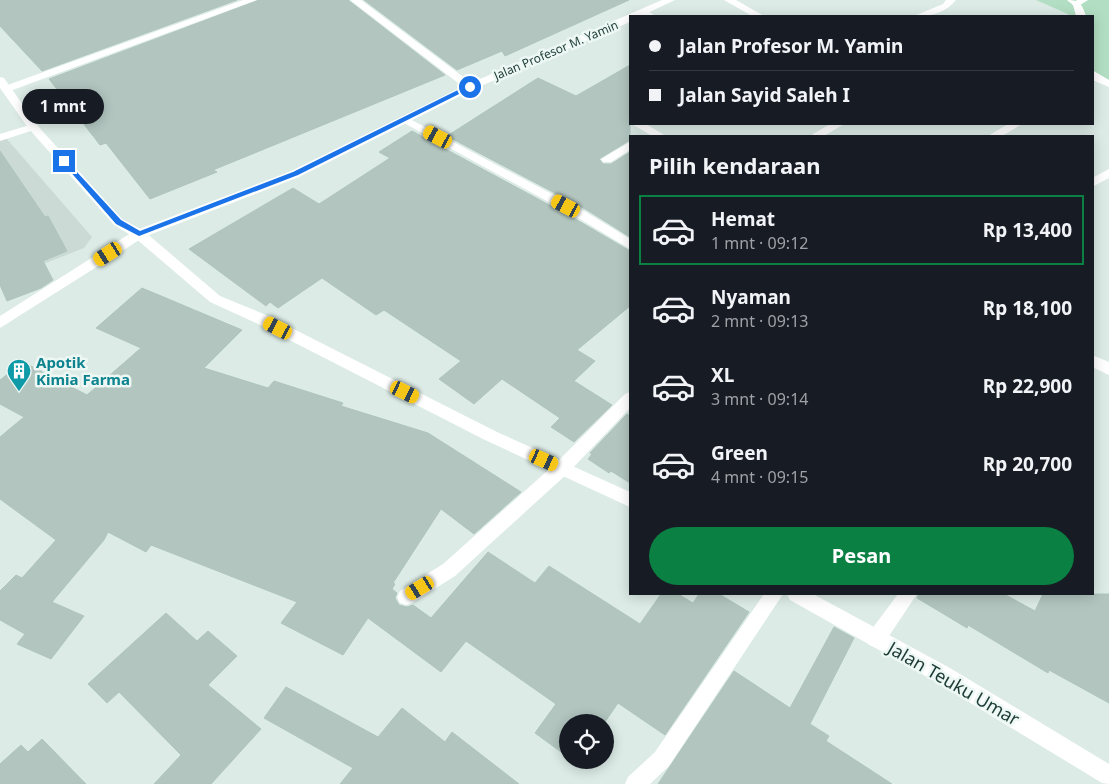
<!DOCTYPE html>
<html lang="id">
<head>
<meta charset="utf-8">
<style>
  body { margin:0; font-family:"Noto Sans",sans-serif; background:#20242c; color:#f1f3f6; height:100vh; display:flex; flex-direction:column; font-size:19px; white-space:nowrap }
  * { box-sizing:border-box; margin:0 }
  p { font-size:16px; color:#9ea1a6 }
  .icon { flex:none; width:28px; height:28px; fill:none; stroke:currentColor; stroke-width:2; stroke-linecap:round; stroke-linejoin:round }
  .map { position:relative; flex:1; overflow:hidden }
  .details { position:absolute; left:629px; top:135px; width:465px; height:460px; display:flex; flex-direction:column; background:#171b24; border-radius:0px; box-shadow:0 2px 12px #0003 }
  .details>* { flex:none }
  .top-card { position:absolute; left:629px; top:15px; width:465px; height:110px; border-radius:0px; box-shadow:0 2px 12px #0003; display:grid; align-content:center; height:110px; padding:0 20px; background:#171b24 }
  .controls { position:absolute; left:559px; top:714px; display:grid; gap:10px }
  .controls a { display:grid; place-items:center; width:55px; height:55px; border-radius:50%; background:#171b24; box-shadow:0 2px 12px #0003; font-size:25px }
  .end { position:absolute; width:22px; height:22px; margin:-11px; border:6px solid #1a73e8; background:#fff; box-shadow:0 0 0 2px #fff }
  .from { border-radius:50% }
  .bubble { position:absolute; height:35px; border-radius:18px; background:#171b24; box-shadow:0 2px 12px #0003; font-size:16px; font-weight:700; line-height:35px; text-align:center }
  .car { position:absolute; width:15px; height:30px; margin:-15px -8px; border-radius:6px; box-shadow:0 0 4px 1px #0007; background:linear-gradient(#f5c518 24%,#345 0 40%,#f5c518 0 76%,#345 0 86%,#f5c518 0) }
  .top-card b { display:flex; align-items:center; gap:18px; height:48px; font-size:19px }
  .top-card b+b { border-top:1px solid #363941 }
  .top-card i { width:12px; height:12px; background:#f1f3f6 }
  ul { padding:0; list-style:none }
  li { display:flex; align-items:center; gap:15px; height:70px; margin:0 10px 8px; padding:0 10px; border:2px solid transparent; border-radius:0px }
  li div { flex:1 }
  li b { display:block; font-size:19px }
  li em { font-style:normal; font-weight:700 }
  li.on { border-color:#0b8043 }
  li>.icon { width:45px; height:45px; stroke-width:1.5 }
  h2 { padding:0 20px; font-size:22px; line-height:60px }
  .action { display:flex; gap:10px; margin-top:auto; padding:10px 20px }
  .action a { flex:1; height:58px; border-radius:30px; background:#0b8043; color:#fff; font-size:20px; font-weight:700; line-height:58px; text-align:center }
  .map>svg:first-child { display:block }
  .built { fill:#cbdad5 }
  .green { fill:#b2dfc3 }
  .building { fill:#b2c5bf; stroke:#afc5be }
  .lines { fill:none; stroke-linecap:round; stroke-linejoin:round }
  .service { fill:#fff; fill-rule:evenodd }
  .minor { fill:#fff; fill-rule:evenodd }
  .tertiary { fill:#fff; fill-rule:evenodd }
  .secondary { fill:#fff; fill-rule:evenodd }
  .route { fill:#1a73e8 }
  .labels { text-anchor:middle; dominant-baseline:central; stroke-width:5; stroke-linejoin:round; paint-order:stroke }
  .far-street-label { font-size:12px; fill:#1d3b36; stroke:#edf7f3 }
  .culture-label { font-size:15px; font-weight:bold; fill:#0d838f; stroke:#edf7f3; text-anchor:start }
  .near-street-label { font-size:18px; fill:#1d3b36; stroke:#edf7f3 }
</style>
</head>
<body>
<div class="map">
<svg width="1109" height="784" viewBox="0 0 1109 784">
  <rect width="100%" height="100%" fill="#dcebe6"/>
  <!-- built -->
  <path class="built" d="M6,138L92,237L84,248L0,281V140Z"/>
  <!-- green -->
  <path class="green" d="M1036,0H1109V84L1093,81L1092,16H1069L1068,14Z"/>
  <!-- building -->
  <path class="building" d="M0,0H237L42,71L0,26Z
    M259,0H348L445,75L213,170L217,172L150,199L106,143L100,145L49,79Z
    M364,0H629L505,56L502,51L457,70Z
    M630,65V140L599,159L603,164H611L630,152V237L587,210L447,136L538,78L576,96Z
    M412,131L577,220L630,251V306L577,350L595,361L574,381L612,405L574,442L551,427L560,418L502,379L474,404L439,379L461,361L384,310L376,315L322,278L278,308L270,302L266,306L189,249L293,188L319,204L390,158L379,152Z
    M0,151L45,217L48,216L67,251L43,261L53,280L41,288L7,301L0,285Z
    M142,288L242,330L204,368L268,388L274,381L343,403L341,406L428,433L521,492L474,534L441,509L393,583L395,584L392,589L397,593L395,598L399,605L407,607L413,605L431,618L488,552L535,583L549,566L640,624L661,594H678L693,603L699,594H719L749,612L665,735L618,703L605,722H568V757L535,733L556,704L466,641L441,672L368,618L343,655L281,623L297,602L151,545L146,552L108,532L104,540L52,602L84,616L51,659L17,644L25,634L0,620V591L16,575L22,578L56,540L0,499V437L24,417L0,404V380L23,362L87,395L141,348L96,328Z
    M627,414L630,416V483L611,471L609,473L588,459L592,454L590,453Z
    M919,594H1004L1035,611L1043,594H1109V703L1049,670L1048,673L968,625L967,628L917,598Z
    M166,613L197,641L208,631L237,656L208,685L261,729L211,784H154L181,755L119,692L107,703L88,684Z
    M834,627L854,638L810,724L829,736L826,741L892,784H658L734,671L790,708Z
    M286,687L378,737L402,708L445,742L452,732L519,784H340L353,768L264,718Z
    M42,739L86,784H0V764L21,745L28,752Z"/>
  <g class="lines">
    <!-- service -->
    <path class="service" d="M724,0H736L764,16H752Z
      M946,0H956C946,13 929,17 914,16L943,4Z
      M1077,0H1088L1077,7L1072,4Z"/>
    <!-- minor -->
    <path class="minor" d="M243,0H257L10,91L6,92L1,89L2,87Z
      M350,0H361L474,85L475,87L474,89H466Z
      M1067,0C1080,0 1082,4 1086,16H1076L1073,5Z
      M644,9L656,16C650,17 643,17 639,12Z
      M1092,70L1109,80V87L1092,80Z
      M406,117L586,212L630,239V249L578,218L402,122L400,120Z
      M33,124L37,125L39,127L37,129L0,141V134Z
      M632,124H646L666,136H652Z
      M830,124H844L824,136H810Z
      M1008,124H1022L1002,136H988Z
      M630,142V150L611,162H603L601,159Z
      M1109,169V178L1092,187V178Z
      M1092,355L1109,362V375L1092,367Z
      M630,392V408L568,473L455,576L412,603L406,605L400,603L397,597L400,591L443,564L556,463L625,394Z
      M764,594H783L669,766L650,784H625L628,777L655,752Z
      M898,594H917L883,645L876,648L869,645L867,639L869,633Z"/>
    <!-- tertiary -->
    <path class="tertiary" d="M0,77L4,78L37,125L122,219L144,231L220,296L266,315L497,432L630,492V507L485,440L256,323L210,302L134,237L114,225L29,129L0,88Z
      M787,594H813L950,668L1109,764V784L1102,783L936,682L790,600Z"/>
    <!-- secondary -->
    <path class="secondary" d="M662,0H675L641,16H630V22L474,89L299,177L144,237L0,328V316L134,231L291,171L466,85Z"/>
  </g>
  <!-- route -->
  <path class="route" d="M468,85L473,87L298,175L139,236L116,224L61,161L66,160L121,220L140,231L293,172Z"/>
  <!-- icons -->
  <defs>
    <symbol id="building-pin" viewBox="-11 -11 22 30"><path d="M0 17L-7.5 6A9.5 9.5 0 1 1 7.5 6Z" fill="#0f9aa8" stroke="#edf7f3"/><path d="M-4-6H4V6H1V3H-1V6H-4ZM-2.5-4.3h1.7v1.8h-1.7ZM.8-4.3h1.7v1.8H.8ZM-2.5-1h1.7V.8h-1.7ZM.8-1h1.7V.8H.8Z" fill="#fff"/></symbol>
  </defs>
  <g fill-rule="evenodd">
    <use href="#building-pin" x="5" y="357" width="28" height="38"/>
  </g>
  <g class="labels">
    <!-- far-street labels -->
    <g class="far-street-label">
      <text transform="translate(556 50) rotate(-23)">Jalan Profesor M. Yamin</text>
    </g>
    <!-- culture labels -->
    <g class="culture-label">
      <text x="36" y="362">Apotik<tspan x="36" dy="17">Kimia Farma</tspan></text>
    </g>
    <!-- near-street labels -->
    <g class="near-street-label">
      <text transform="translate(954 683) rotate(30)">Jalan Teuku Umar</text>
    </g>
  </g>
</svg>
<div class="controls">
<a><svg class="icon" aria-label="locate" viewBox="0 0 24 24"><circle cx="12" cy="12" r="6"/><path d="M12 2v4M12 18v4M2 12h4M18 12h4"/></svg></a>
</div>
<i class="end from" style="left:470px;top:87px"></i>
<i class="end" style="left:64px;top:161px"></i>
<div class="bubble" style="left:22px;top:89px;width:82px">1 mnt</div>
<i class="car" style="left:438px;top:137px;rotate:298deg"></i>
<i class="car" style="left:566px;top:206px;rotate:298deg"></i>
<i class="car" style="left:108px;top:254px;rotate:237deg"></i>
<i class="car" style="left:278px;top:328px;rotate:297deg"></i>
<i class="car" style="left:405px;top:392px;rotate:116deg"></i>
<i class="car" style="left:544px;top:460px;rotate:114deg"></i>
<i class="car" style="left:420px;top:588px;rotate:239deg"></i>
<div class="top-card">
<b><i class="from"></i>Jalan Profesor M. Yamin</b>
<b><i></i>Jalan Sayid Saleh I</b>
</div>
<section class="details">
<h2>Pilih kendaraan</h2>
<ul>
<li class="on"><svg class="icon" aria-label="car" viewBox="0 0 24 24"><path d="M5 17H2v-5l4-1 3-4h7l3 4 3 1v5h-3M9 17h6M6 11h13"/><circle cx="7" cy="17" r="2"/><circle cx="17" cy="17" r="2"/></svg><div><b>Hemat</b><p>1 mnt · 09:12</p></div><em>Rp 13,400</em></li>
<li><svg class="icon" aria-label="car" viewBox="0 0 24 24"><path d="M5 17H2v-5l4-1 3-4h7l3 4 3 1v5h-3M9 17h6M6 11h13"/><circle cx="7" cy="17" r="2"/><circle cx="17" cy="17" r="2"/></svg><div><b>Nyaman</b><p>2 mnt · 09:13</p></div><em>Rp 18,100</em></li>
<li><svg class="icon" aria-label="car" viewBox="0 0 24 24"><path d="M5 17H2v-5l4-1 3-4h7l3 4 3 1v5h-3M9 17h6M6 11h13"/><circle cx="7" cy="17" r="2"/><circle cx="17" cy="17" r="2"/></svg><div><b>XL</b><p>3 mnt · 09:14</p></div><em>Rp 22,900</em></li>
<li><svg class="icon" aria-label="car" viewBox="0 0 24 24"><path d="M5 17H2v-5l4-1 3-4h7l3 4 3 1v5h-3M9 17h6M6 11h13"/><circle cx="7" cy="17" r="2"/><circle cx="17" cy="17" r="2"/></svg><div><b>Green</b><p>4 mnt · 09:15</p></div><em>Rp 20,700</em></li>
</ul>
<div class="action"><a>Pesan</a></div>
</section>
</div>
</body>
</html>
